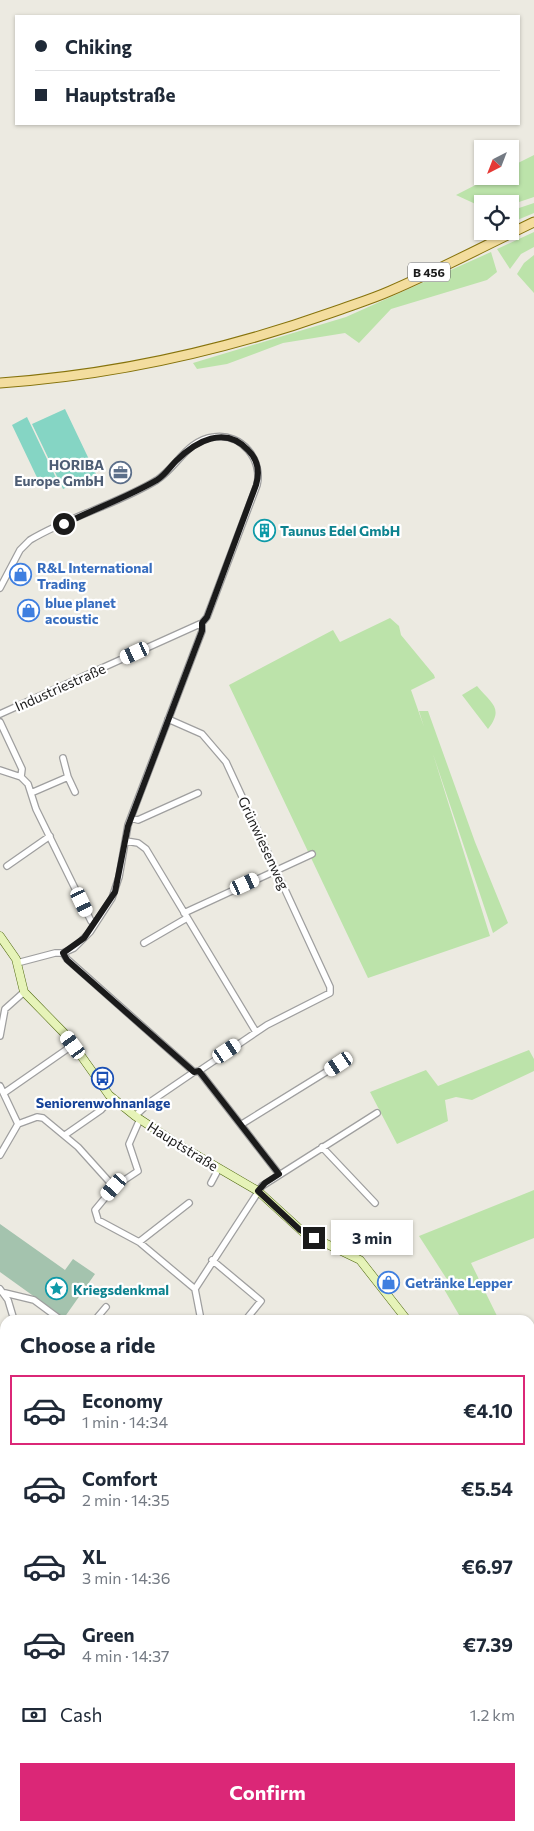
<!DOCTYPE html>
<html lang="en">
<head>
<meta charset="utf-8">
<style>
  body { margin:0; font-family:Commissioner,sans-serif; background:#f2f2f3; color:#1f2937; height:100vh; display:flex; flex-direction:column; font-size:19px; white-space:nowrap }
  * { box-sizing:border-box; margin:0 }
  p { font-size:16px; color:#747a83 }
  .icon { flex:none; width:28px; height:28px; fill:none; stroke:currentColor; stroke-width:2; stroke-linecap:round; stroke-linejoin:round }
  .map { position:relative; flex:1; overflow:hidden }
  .panel { position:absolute; left:0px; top:1315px; width:535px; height:516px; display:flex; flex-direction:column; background:#fff; border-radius:15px 15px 0 0; box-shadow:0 1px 4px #0004 }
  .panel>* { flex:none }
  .hud { position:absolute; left:15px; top:15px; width:505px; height:110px; border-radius:0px; box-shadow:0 1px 4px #0004; display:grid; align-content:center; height:110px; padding:0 20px; background:#fff }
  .needle { width:32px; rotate:222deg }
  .tools { position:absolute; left:474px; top:140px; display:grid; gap:10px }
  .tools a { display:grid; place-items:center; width:45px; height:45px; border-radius:0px; background:#fff; box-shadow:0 1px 4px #0004; font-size:25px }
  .end { position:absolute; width:22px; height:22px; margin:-11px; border:6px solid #1b1b1b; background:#fff; box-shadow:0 0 0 2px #fff }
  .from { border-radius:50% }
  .bubble { position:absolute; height:35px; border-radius:0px; background:#fff; box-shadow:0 1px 4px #0004; font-size:16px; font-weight:700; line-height:35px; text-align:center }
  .car { position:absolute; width:15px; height:30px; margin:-15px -8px; border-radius:6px; box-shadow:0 0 4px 1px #0007; background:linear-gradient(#fff 24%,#345 0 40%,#fff 0 76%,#345 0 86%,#fff 0) }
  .hud b { display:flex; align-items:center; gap:18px; height:48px; font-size:19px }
  .hud b+b { border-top:1px solid #e0e1e3 }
  .hud i { width:12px; height:12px; background:#1f2937 }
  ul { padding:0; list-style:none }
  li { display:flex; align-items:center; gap:15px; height:70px; margin:0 10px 8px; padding:0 10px; border:2px solid transparent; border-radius:0px }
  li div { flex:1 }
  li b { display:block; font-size:19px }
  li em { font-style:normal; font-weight:700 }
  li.active { border-color:#db2777 }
  li>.icon { width:45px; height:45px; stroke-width:1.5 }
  h2 { padding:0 20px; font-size:22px; line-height:60px }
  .pay { display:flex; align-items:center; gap:12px; height:55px; padding:0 20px; font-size:19px }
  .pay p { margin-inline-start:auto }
  .action { display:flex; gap:10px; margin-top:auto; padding:10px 20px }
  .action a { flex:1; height:58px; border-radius:0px; background:#db2777; color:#fff; font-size:20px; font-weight:700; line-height:58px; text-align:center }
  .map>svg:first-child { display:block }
  .grass { fill:#bce3aa }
  .forest { fill:#9fc899 }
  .cemetery { fill:#a4c3ae }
  .pitch { fill:#85d5c4 }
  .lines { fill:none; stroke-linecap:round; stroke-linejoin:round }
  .stream { stroke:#a4c2d6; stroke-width:2 }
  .street-casing { stroke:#9f9f9f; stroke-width:8 }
  .secondary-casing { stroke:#4d670d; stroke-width:9 }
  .primary-casing { stroke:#86730c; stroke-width:11 }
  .street { stroke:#fff; stroke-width:5.5 }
  .secondary { stroke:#e6f3b8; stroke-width:8 }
  .primary { stroke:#f3dd9e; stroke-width:9 }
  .route { stroke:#1b1b1b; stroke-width:6 }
  .labels { text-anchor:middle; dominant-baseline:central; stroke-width:4.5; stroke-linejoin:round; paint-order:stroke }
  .shield { fill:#fff; stroke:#5f5f5f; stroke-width:1 }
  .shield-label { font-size:12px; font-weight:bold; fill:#1b1b1b }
  .service-label { font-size:14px; font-weight:bold; fill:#4e5e75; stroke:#fff; text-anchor:end }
  .culture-label { font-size:14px; font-weight:bold; fill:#0d838f; stroke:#fff; text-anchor:start }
  .shop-label { font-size:14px; font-weight:bold; fill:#366cbe; stroke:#fff; text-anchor:start }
  .street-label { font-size:14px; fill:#1b1b1b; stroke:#fff }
  .transit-label { font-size:14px; font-weight:bold; fill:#164399; stroke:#fff }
</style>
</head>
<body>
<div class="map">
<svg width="534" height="1831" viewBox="0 0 534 1831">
  <rect width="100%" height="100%" fill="#eceae1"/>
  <!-- grass -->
  <path class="grass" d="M534,155V197L510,205L482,204V207L456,195L493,176H510V167Z
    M534,203V213L510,223V211Z
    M534,232V247L521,254L510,269L497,249Z
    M491,252L497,272L487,280L391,309L359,343L345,333L283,343L227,364L197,369L193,363L346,317Z
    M534,255V293L517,274L524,263Z
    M390,618L399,626L401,635L434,675L435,678L411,690L424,727L419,711H428L475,842L508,923L493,933L433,754L490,936L368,978L229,685L333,630L340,642Z
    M477,686C492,704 504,708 488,729L462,695Z
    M529,1050L534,1059V1071L472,1100L456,1097L445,1100L448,1121L397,1144L370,1092L426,1070L438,1086Z
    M534,1190V1238L471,1263L499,1320H462L441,1284L448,1281L419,1236Z
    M5,1464V1826H204L197,1831H0V1468Z
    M530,1542L534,1548V1773L530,1771Z"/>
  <!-- forest -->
  <path class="forest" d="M534,1813V1831H441L442,1826H530V1815Z
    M204,1826H365L363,1829L366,1831H197Z"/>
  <!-- cemetery -->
  <path class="cemetery" d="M0,1224L65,1270L73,1259L95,1274L64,1318L0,1272Z"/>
  <!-- pitch -->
  <path class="pitch" d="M65,409L96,474L63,489L32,424Z
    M27,417L57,480L42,488L12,425Z"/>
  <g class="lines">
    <!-- stream -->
    <path class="stream" d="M530,1707L534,1711
      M382,1826L389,1831"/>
    <defs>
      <path id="street" d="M0,588L20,550L30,540C70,516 118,504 157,480C177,467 187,440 214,437C242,433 263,460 257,485L207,617L202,623V631L128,825L119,877L112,898L90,932L74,948L63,953H55L17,963
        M0,714L202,623
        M0,722L22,769L21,777L28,784L36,809L91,921L95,924
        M63,758L68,777
        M0,770L21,777
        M31,793L68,777L75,792
        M131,818L138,820L198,793
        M126,841L138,843L146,849L256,1032
        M7,866L50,836
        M184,913L312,854
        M144,943L187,918
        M63,953L67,959L194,1072
        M0,1036L5,1009L24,992
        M199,1071L279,1174
        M0,1086L18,1124L0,1155
        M4,1093L73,1045
        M135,1116L150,1102L194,1072L199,1071L267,1025L330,993V987L226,762L202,734L168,719
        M18,1124L37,1117L43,1118L78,1147L114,1187L95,1210L98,1220L139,1242L195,1289L262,1186L377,1113
        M242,1124L339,1064
        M65,1135L101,1110L112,1098
        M322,1147L375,1203
        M211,1183L219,1168
        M114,1187L138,1171L129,1144L140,1119
        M139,1242L189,1203
        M212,1260L261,1301L248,1317
        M0,1289L8,1300L14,1320
        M195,1289L201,1320
        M5,1293L34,1300L61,1320
        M95,1320L106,1307
        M530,1634L534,1630
        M367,1826L375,1831
        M443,1831L444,1826"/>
      <path id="secondary" d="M0,936L16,959L24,992L67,1036L109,1095L135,1116L179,1145L258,1191L304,1233L360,1260L407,1320
        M530,1451L534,1455"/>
      <path id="primary" d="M0,383C114,375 226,350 333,312C352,305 372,299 390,291C439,270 486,245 534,222"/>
    </defs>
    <!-- street casing -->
    <use href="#street" class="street-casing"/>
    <!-- secondary casing -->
    <use href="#secondary" class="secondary-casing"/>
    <!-- primary casing -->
    <use href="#primary" class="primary-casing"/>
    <!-- street -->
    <use href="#street" class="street"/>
    <!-- secondary -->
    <use href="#secondary" class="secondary"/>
    <!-- primary -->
    <use href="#primary" class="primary"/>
  </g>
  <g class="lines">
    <!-- route -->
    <path class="route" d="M64,524C94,509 128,497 157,480C165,475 170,467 176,461C196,441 225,425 248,450C258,460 260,472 256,485L207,617L202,623V631L128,826L115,892L84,938L63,953L67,960L194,1072L199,1071L279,1174L265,1183L258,1191L300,1230L314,1238"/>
  </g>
  <!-- icons -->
  <defs>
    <symbol id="office-ring" viewBox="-11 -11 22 22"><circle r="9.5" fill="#fff" stroke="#5c6f8a" stroke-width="1.5"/><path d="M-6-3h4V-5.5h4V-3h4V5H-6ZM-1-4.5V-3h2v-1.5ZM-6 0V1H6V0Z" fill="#5c6f8a"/></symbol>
    <symbol id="building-ring" viewBox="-11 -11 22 22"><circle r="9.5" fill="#fff" stroke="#0f9aa8" stroke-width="1.5"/><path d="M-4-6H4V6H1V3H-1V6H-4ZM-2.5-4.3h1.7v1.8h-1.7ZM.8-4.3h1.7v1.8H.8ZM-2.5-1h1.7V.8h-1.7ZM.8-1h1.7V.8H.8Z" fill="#0f9aa8"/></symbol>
    <symbol id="shop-ring" viewBox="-11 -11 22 22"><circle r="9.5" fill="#fff" stroke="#3f7fe0" stroke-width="1.5"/><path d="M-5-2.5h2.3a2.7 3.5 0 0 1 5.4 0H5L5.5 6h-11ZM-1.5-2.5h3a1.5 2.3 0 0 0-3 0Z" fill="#3f7fe0"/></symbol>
    <symbol id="bus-ring" viewBox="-11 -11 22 22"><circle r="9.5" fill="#fff" stroke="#1a4fb4" stroke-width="1.5"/><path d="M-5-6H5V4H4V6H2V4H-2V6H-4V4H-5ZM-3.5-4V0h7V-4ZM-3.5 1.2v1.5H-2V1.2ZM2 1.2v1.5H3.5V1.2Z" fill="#1a4fb4"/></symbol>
    <symbol id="sight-ring" viewBox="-11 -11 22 22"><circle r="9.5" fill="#fff" stroke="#0f9aa8" stroke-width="1.5"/><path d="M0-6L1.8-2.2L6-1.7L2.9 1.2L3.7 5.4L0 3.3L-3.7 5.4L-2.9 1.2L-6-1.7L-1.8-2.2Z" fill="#0f9aa8"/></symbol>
  </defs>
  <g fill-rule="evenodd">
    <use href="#office-ring" x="108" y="460" width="25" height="25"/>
    <use href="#building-ring" x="252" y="518" width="25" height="25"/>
    <use href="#shop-ring" x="8" y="562" width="25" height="25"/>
    <use href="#shop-ring" x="16" y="598" width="25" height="25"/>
    <use href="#bus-ring" x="90" y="1066" width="25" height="25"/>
    <use href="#shop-ring" x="376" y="1270" width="25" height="25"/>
    <use href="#sight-ring" x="44" y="1276" width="25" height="25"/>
  </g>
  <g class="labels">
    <!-- shield labels -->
    <rect class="shield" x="408" y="262.5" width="42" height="19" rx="4"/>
    <g class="shield-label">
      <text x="429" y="272">B 456</text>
    </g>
    <!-- service labels -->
    <g class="service-label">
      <text x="104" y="464">HORIBA<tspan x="104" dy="16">Europe GmbH</tspan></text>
    </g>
    <!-- culture labels -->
    <g class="culture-label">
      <text x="280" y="530">Taunus Edel GmbH</text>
      <text x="73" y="1289">Kriegsdenkmal</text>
    </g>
    <!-- shop labels -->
    <g class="shop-label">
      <text x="37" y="567">R&amp;L International<tspan x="37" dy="16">Trading</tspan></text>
      <text x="45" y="602">blue planet<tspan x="45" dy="16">acoustic</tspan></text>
      <text x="405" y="1282">Getränke Lepper</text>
    </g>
    <!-- street labels -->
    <g class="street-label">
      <text transform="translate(60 687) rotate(-24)">Industriestraße</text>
      <text transform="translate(264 843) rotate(65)">Grünwiesenweg</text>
      <text transform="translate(183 1146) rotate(32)">Hauptstraße</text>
    </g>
    <!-- transit labels -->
    <g class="transit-label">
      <text x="103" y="1102">Seniorenwohnanlage</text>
    </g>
  </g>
</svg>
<div class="tools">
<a><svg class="needle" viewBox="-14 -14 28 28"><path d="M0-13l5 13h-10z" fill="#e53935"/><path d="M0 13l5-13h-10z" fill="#747a83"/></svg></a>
<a><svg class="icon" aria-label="locate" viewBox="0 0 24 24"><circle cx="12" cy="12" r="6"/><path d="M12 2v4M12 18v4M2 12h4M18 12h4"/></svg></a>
</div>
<i class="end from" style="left:64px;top:524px"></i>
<i class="end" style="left:314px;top:1238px"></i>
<div class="bubble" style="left:331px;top:1220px;width:82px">3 min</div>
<i class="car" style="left:135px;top:653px;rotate:245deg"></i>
<i class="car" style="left:245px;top:884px;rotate:65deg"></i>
<i class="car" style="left:82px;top:902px;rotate:155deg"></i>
<i class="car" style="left:73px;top:1045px;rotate:324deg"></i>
<i class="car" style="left:227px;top:1051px;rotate:56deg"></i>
<i class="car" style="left:339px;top:1064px;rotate:236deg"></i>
<i class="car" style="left:114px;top:1187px;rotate:221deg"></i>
<div class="hud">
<b><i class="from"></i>Chiking</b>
<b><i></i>Hauptstraße</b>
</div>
<section class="panel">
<h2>Choose a ride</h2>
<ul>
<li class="active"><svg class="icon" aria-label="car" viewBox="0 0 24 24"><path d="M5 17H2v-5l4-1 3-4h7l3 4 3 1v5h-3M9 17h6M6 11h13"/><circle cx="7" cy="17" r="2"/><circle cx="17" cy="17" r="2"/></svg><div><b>Economy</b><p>1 min · 14:34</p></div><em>€4.10</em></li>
<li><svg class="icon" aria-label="car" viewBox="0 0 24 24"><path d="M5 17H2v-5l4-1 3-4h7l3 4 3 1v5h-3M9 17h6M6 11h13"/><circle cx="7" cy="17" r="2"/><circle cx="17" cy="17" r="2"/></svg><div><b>Comfort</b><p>2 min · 14:35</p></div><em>€5.54</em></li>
<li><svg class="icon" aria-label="car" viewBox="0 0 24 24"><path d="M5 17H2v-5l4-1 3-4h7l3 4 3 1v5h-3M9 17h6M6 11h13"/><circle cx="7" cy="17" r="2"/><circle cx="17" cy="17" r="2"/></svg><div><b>XL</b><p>3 min · 14:36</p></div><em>€6.97</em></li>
<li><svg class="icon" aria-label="car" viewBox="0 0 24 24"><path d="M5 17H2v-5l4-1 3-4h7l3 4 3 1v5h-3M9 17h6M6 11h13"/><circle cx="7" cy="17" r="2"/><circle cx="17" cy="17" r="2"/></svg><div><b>Green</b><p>4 min · 14:37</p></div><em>€7.39</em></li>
</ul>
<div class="pay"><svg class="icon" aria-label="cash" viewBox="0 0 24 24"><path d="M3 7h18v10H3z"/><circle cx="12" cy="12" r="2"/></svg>Cash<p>1.2 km</p></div>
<div class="action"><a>Confirm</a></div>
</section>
</div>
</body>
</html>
